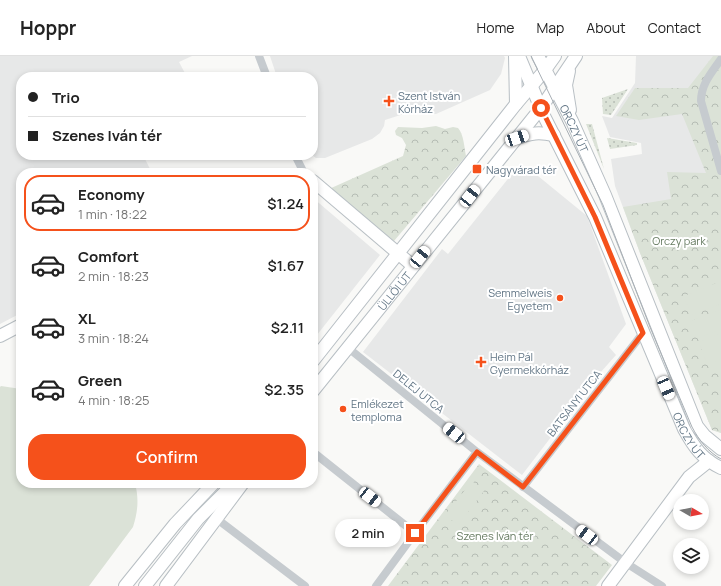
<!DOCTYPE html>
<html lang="en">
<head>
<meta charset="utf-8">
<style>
  body { margin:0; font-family:Manrope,sans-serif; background:#f2f2f2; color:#222; height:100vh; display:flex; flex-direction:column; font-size:15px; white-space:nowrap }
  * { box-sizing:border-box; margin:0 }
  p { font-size:13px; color:#767676 }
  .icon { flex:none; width:22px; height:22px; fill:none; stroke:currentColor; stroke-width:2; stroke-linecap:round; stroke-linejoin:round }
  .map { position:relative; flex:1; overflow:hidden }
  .side { position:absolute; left:16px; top:112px; width:302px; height:320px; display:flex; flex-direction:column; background:#fff; border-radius:16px; box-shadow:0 2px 6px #0003 }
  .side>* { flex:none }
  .top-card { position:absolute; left:16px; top:16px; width:302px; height:88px; border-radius:16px; box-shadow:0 2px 6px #0003; display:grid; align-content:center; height:88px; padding:0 12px; background:#fff }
  .needle { width:26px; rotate:99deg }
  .controls { position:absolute; left:673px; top:438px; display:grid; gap:8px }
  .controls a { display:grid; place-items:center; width:36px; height:36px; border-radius:50%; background:#fff; box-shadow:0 2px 6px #0003; font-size:20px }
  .end { position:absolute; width:18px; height:18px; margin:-9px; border:5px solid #f5511b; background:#fff; box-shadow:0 0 0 2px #fff }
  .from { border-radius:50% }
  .bubble { position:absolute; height:28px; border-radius:14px; background:#fff; box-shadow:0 2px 6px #0003; font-size:13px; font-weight:600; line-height:28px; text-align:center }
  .car { position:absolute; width:12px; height:24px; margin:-12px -6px; border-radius:5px; box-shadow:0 0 3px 1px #0007; background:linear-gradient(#fff 24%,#345 0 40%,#fff 0 76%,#345 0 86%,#fff 0) }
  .top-card b { display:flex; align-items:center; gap:14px; height:38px; font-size:15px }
  .top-card b+b { border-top:1px solid #e0e0e0 }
  .top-card i { width:10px; height:10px; background:#222 }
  ul { padding:7px 0 0; list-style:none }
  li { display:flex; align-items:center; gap:12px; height:56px; margin:0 8px 6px; padding:0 4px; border:2px solid transparent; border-radius:16px }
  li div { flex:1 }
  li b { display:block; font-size:15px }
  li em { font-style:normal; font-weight:600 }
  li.selected { border-color:#f5511b }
  li>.icon { width:36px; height:36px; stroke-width:1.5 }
  .primary-button { display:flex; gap:8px; margin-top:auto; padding:8px 12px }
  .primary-button a { flex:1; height:46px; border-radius:16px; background:#f5511b; color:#fff; font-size:16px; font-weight:600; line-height:46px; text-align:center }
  header { display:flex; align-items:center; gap:24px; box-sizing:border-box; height:56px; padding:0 20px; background:#fff; border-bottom:1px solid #e0e0e0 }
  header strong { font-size:19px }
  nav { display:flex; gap:22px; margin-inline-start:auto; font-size:14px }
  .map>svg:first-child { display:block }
  .built { fill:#e7e8e8 }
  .grass { fill:url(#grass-dots) }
  .park { fill:url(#park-crowns) }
  .garden { fill:#dbe2d7 }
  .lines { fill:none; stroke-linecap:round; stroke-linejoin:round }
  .secondary-casing { stroke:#b8bfc4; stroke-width:14 }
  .street { stroke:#c6cbcf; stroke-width:8 }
  .secondary { stroke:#fff; stroke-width:12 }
  .tram { stroke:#a8afb5; stroke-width:1 }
  .route { stroke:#f5511b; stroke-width:5 }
  .poi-dot { fill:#f5511b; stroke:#fff; stroke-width:1.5 }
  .labels { text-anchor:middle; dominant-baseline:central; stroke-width:4; stroke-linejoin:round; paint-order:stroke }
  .poi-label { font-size:11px; fill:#617585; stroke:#fff; text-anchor:start }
  .street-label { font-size:11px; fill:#617585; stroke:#fff }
  .park-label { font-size:11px; fill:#667b61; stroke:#fff }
</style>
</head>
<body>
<header>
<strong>Hoppr</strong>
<nav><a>Home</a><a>Map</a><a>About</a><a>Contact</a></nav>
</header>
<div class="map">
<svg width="721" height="530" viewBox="0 0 721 530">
  <defs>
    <pattern id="grass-dots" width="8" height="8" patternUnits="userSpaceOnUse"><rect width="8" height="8" fill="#dbe2d7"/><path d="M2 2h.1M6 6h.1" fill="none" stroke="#b5bcb4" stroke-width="1.8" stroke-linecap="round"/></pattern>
    <pattern id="park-crowns" width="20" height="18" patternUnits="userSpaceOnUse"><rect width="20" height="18" fill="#dbe2d7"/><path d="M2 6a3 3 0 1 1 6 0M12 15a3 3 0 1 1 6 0" fill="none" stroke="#b5bcb4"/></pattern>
  </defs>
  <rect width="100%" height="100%" fill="#f9f9f7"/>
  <!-- built -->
  <path class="built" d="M0,0H192L179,6L187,21H21V99H143L152,117H21V257L0,268Z
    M270,0H504L505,2L501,18L490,34L436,58H424L416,54L385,64L384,70L380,77L372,83L325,102H316L312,99L313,21H277Z
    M636,0H721V377L712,374L640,197L615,130L611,103L642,98L641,87L610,81L602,60L612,62L635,27Z
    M511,119L538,120L587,160L626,268L609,291L616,299L600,317L522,419L363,296L442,193L448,198Z
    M313,142L380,199L313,284Z"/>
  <!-- grass -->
  <path class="grass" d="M628,33L611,59L603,58L602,42Z
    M586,68H592L604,113Z
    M607,82L637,87V89L610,93Z"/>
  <!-- park -->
  <path class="park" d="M713,0H721V377L712,374L640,197L623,151L671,143L667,116L706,117L682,58L639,64L616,60L635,32H688Z
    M436,70L445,73L453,71L458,72C464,79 464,91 466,100L394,185L329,133L403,100L406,89L402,82L396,79L395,75L398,71L422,72Z
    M479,408L612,509L596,530H388Z"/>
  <!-- garden -->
  <path class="garden" d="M721,225V248L695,258L692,259L690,257L684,240Z
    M721,253V273L697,282L690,265Z
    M721,277V303L707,308L699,286Z
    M1,330L21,333V427H135C139,443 138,455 133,471L89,530H0V331Z
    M472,425L484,435L458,469L445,459Z"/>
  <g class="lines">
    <defs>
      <g id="secondary">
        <path d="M515,0L516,48"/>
        <path id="s1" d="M519,0L544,60L595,161L684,373C694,391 702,403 721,412"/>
        <path id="s2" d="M538,0L572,65L605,139L697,370L705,380L721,393"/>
        <path d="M569,15L566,29L570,54"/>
        <path d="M517,82C532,77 538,76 554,79"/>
        <path d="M313,125L413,210"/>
        <path d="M0,280L21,269"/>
        <path d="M313,305L516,48L545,14L555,0"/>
        <path id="s3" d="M313,335L541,52L576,0"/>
        <path d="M125,530L175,468L214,427"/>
        <path d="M145,530L198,463L234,427"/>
        <path d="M166,530L243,427"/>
        <path d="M608,530L689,421L709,405"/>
      </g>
    </defs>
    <!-- secondary casing -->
    <use href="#secondary" class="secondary-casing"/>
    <!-- street -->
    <path class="street" d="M259,0L267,21
      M721,3C712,16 701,28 701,45L721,115
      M295,99L304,117
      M347,291L477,396L626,507L662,530
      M313,396L415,477
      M523,431L643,277
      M217,463L305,530
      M376,530L415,477L477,396"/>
    <!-- secondary -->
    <use href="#secondary" class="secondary"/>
    <!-- tram -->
    <path class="tram" d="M531,0L603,149L650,271L692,371C699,384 708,396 721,403"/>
  </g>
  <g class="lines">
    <!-- route -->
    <path class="route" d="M415,477L477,396L523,431L643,277L595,161L541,52"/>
  </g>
  <!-- markers -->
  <g class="poi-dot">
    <path d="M387 39h4v4h4v4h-4v4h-4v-4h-4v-4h4z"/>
    <rect x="472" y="108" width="10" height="10" rx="2"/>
    <circle cx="560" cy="242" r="4"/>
    <path d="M479 300h4v4h4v4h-4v4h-4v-4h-4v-4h4z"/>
    <circle cx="343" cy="353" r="4"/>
  </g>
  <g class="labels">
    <!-- poi labels -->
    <g class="poi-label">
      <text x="398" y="39">Szent István<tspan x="398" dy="13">Kórház</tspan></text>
      <text x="486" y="113">Nagyvárad tér</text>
      <text x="552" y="236" text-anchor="end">Semmelweis<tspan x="552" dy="13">Egyetem</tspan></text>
      <text x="490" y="300">Heim Pál<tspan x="490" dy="13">Gyermekkórház</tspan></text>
      <text x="351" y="347">Emlékezet<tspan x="351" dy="13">temploma</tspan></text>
    </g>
    <!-- street labels -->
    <g class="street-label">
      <text stroke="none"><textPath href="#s2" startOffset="81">ORCZY ÚT</textPath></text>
      <text stroke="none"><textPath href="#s3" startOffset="129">ÜLLŐI ÚT</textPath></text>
      <text transform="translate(419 335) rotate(39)">DELEJ UTCA</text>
      <text transform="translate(574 347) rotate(-52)">BATSÁNYI UTCA</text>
      <text stroke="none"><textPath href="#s1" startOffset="416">ORCZY ÚT</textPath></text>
    </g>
    <!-- park labels -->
    <g class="park-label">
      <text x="679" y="184">Orczy park</text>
      <text x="495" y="479">Szenes Iván tér</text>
    </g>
  </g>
</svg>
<div class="controls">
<a><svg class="needle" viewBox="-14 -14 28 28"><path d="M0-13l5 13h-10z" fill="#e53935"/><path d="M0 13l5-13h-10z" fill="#767676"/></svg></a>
<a><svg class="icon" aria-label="layers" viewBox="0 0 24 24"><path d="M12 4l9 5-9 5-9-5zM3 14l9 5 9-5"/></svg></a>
</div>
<i class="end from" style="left:541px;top:52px"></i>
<i class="end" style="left:415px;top:477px"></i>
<div class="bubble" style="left:335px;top:463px;width:66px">2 min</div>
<i class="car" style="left:517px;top:82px;rotate:71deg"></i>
<i class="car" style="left:470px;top:140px;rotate:38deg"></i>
<i class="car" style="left:420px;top:201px;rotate:39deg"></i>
<i class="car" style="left:666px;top:332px;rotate:157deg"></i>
<i class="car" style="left:454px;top:377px;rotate:309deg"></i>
<i class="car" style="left:370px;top:441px;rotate:128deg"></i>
<i class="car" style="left:587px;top:479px;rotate:307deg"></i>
<div class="top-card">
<b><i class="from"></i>Trio</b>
<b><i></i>Szenes Iván tér</b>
</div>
<section class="side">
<ul>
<li class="selected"><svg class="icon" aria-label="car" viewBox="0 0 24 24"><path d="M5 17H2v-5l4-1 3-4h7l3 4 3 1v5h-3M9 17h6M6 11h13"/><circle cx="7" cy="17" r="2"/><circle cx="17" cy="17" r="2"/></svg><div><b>Economy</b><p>1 min · 18:22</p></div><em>$1.24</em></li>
<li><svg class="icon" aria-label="car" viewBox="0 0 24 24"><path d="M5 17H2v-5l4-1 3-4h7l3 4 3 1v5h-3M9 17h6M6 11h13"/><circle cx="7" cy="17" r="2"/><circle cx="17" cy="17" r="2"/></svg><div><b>Comfort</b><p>2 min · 18:23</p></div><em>$1.67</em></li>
<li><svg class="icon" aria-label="car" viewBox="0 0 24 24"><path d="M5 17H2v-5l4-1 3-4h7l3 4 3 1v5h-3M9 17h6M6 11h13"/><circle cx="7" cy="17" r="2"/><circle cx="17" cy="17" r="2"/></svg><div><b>XL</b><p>3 min · 18:24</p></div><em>$2.11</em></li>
<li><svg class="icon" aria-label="car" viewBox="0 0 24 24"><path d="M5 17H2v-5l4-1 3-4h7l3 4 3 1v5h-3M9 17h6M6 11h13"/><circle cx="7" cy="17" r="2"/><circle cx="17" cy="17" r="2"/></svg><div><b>Green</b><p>4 min · 18:25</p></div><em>$2.35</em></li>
</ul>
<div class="primary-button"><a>Confirm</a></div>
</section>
</div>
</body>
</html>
